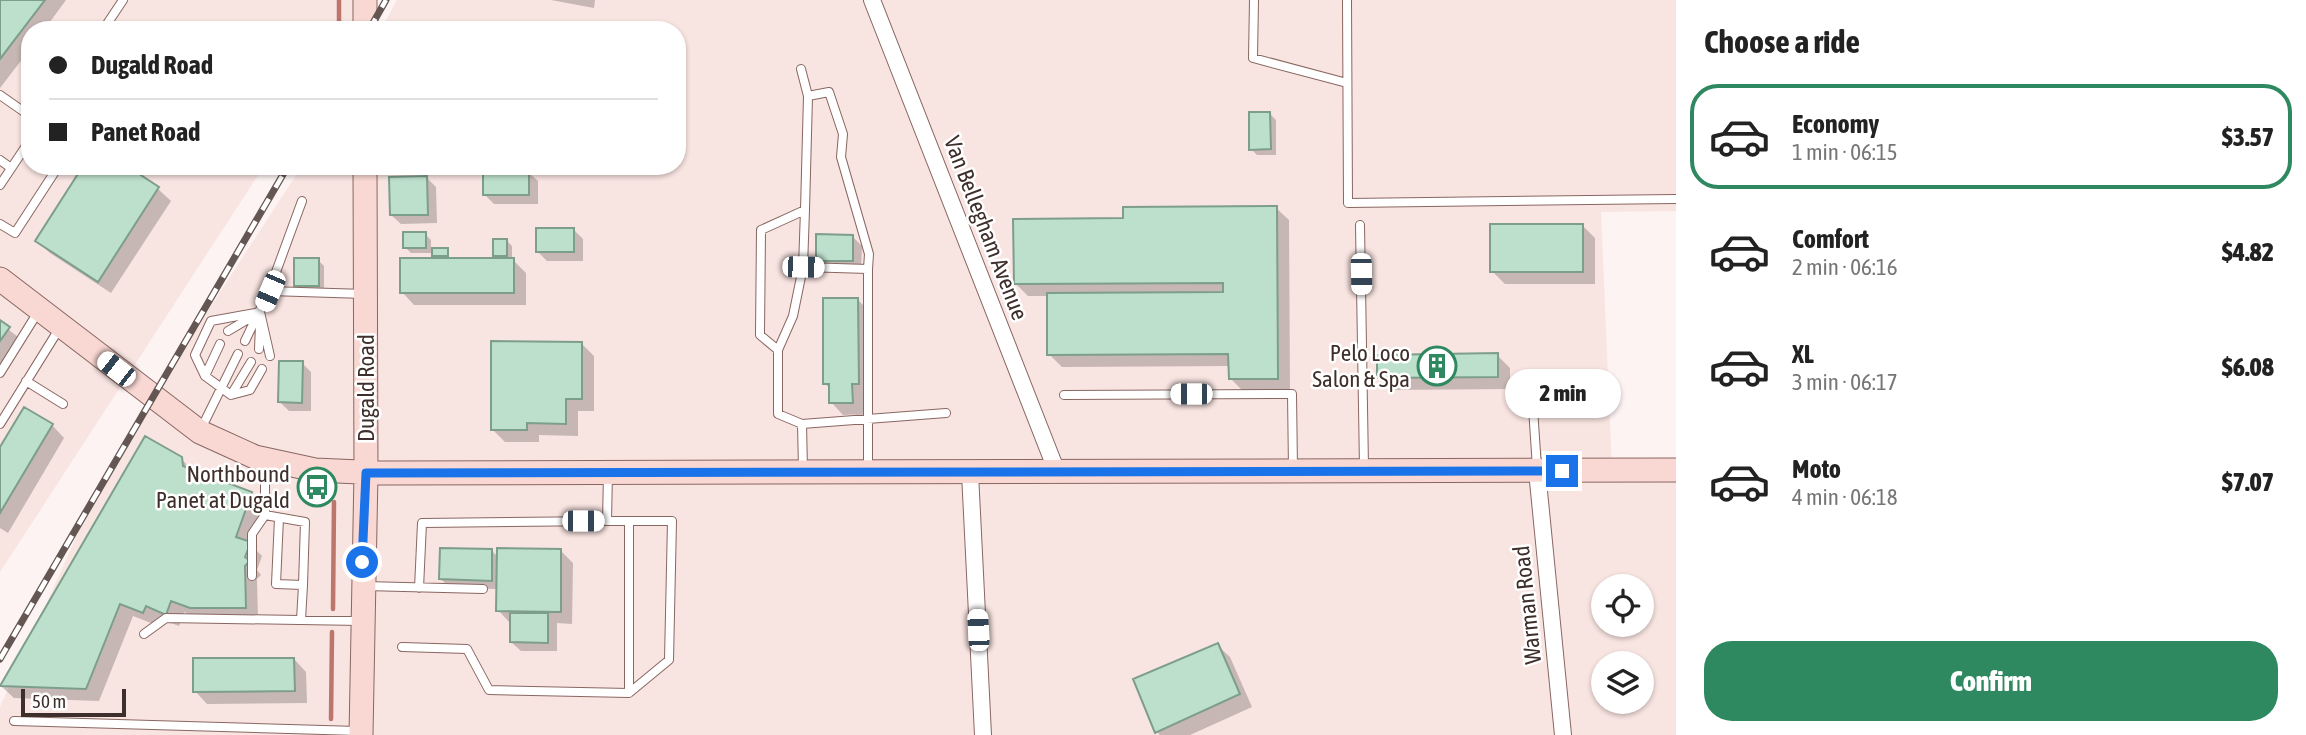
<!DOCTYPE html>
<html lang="en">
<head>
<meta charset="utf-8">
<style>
  body { margin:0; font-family:"Asap Condensed",sans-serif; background:#f2f2f2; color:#222; height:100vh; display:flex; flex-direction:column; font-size:26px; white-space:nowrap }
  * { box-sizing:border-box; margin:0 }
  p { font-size:23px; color:#767676 }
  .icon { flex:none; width:38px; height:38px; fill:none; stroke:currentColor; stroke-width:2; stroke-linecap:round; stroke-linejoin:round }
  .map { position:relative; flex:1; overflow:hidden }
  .details { display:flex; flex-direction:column; background:#fff; width:630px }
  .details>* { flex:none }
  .top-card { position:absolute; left:21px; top:21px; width:665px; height:154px; border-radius:28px; box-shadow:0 2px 5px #0004; display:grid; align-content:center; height:154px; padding:0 28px; background:#fff }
  .fabs { position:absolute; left:1591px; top:574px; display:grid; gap:14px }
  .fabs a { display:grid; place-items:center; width:63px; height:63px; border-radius:50%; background:#fff; box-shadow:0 2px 5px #0004; font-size:35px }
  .scale { position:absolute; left:21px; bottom:18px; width:105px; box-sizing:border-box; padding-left:7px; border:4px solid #3e2f2c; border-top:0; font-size:19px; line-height:24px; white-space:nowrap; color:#3e2f2c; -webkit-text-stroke:5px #fff; paint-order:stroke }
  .end { position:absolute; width:32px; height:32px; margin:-16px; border:9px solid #1a73e8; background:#fff; box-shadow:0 0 0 4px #fff }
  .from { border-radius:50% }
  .bubble { position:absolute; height:49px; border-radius:24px; background:#fff; box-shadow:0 2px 5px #0004; font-size:23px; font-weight:800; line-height:49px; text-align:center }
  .car { position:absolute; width:21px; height:42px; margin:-21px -10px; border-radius:9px; box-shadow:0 0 5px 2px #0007; background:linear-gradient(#fff 24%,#345 0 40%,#fff 0 76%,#345 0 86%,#fff 0) }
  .top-card b { display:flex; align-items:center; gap:24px; height:66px; font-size:26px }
  .top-card b+b { border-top:2px solid #e0e0e0 }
  .top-card i { width:18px; height:18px; background:#222 }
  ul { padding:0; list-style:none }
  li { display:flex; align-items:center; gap:21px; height:105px; margin:0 14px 10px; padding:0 14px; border:4px solid transparent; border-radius:28px }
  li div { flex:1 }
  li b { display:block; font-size:26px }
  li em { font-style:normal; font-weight:800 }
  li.selected { border-color:#2e8960 }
  li>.icon { width:63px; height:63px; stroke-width:1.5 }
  h2 { padding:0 28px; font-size:32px; line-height:84px }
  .action { display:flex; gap:14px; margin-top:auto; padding:14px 28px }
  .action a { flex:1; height:80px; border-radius:28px; background:#2e8960; color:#fff; font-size:28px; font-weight:800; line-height:80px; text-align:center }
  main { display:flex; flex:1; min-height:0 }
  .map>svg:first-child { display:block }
  .built { fill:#f8e4e1; fill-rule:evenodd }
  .shadow { fill:#0003 }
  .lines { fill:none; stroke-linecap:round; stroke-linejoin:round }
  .stream { stroke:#bc766b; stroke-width:4.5 }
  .building { fill:#bde0cc; stroke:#7d9e8b; stroke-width:2 }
  .lane-casing { stroke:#896761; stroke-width:10 }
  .street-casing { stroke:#896761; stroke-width:18 }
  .secondary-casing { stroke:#896761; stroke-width:25 }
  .lane { stroke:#fff; stroke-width:8 }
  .street { stroke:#fff; stroke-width:16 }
  .secondary { stroke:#f9d8d3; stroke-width:23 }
  .rail-casing { stroke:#645653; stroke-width:7 }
  .rail { stroke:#fff; stroke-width:4.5; stroke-dasharray:13; stroke-linecap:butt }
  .route { stroke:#1a73e8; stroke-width:9 }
  .labels { text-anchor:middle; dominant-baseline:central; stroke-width:5; stroke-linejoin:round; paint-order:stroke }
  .street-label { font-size:23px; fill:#3e2f2c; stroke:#fff }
  .poi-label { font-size:23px; fill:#3e2f2c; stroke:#fff; text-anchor:end }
</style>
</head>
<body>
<main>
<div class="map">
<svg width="1676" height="735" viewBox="0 0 1676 735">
  <rect width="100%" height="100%" fill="#fcf3f2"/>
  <!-- built -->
  <path class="built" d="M0,0H357V24L353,30H30V166H264L0,572Z
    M397,0H1676V211L1601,212L1612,470H1676V735H0V707L96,493L152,397L302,166H677V30H468L467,21L385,22ZM1603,586H1642V625H1603ZM1603,663H1642V702H1603Z"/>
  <!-- shadow -->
  <path class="shadow" d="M0,0H66L44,30H30V49L0,88Z
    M551,0H595L594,8Z
    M1270,114L1276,120V155H1257L1251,149Z
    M124,166L158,189L171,201L111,293L50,253L37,241Z
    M528,172L538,181V204H494L485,195Z
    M427,178L436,187L437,223L401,224L391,215Z
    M1276,208L1289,220L1290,391H1243L1230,378V366L1062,367L1049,354V296H1028L1015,283Z
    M1582,225L1595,238V284H1505L1492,271Z
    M574,230L583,239V261H547L538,252Z
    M425,234L431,240V250H447L450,260H499L494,255L506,240L512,246V259L526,273V305H414L402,292L438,260L434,253H411L405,247Z
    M853,237L862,246L861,270H827L818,260Z
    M318,260L324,266V292L302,291L296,285Z
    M857,299L870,312L864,414L843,415L831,402V389L825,384Z
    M0,323L18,337L0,364Z
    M581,343L594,356V411H578V436L539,435V442H505L492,429Z
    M1497,355L1510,368V389L1391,390L1379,378Z
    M302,363L311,372V411H289L280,402Z
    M52,425L64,438L8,533L0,528V451Z
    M145,438L181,459L195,472L251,494L264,506L250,544L262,556L257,570L261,575L257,579L258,620H204L184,612L179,626L158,618L156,625L133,616L99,701L14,698L1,686Z
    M492,551L498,557L561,551L573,563L572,624L557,623V651H521L511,642L510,623L498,610V589L450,588L441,579Z
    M1217,645L1230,657L1252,707L1190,735H1160L1157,732Z
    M294,659L306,672L307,703L207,704L195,691Z"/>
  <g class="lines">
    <!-- stream -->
    <path class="stream" d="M339,30V0
      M333,609L334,502
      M331,719L332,632"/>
  </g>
  <!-- building -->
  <path class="building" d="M0,0H45L0,59Z
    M491,29H590V30H491Z
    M1249,112H1270L1271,149L1249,150Z
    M83,166H127L159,187L98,282L35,241Z
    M483,170H529V195H483Z
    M427,176L428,215H390L389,177Z
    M1277,206L1278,379H1229L1228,354L1047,355V293L1223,292V283L1014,284L1013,219L1123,218V207Z
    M1490,224H1583V272H1490Z
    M536,228H574V252H536Z
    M403,232H426V248H403Z
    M816,234L853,235V261H816Z
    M493,239H507V256H493Z
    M432,248H448V256H432Z
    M294,258H319V286H294Z
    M400,258H514V293H400Z
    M823,298H858L859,384H852L853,403H829V384H823Z
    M0,320L10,327L0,341Z
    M491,341L582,342V399H566V424L527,423V430H491Z
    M1498,353V377L1377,378V355Z
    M279,361H303L302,403L278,402Z
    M24,407L53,424L0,513V447Z
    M145,436L182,457L183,466L252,492L236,537L251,542L245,557L250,561L245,566L246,608H190L171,601L166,615L146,606L143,613L120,604L86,689L0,686Z
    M440,548L492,549V581L439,579Z
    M497,548L561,549V612L496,611Z
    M510,613H548V643L510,642Z
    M1218,643L1240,694L1155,733L1133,679Z
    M193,658H294L295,691L193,692Z"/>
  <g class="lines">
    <defs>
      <path id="lane" d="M1254,0L1253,58L1347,83
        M1347,0L1348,203L1676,199
        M103,30L123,0
        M801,69L808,96
        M0,95L30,116
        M0,160L11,168
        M0,185L30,140
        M0,224L15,233L54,173L44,166
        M1360,225L1364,467
        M803,267L805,210
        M269,291L302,201
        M260,312L211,321L195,355L205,376L231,395L250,390L262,369
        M260,312L270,356
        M228,331L255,315
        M245,341L269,291L365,294
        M259,349L260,325
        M778,350L760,335L761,230L805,210L808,96L829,92L843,134L841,157L869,254L868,269
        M0,373L38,312
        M205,376L220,344
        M26,381L63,404
        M1532,393L1537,468
        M231,395L251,362
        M1064,395L1292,394L1293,469
        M0,424L59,329
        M802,424L803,470
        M201,429L238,354
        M265,462V515L305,522L303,585L276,584L279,518
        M868,470V269L803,267L793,316L778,350V414L802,424L946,413
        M629,521V693
        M252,576V534L265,515
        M365,586L483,589
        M419,588L422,523L607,521L608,473
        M301,620L303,585
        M144,634L166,618L361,621
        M402,647L467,649L489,690L629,693L669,660L672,521H607
        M14,721L358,731"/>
      <path id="street" d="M872,0L1057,472
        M1537,471L1563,735
        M970,473L983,735"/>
      <path id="secondary" d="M365,0V30
        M0,279L200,432L255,457L315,470L382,473L1676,470
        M361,735L366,473L365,166"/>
    </defs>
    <!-- lane casing -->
    <use href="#lane" class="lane-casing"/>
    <!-- street casing -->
    <use href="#street" class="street-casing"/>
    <!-- secondary casing -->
    <use href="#secondary" class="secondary-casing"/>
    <!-- lane -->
    <use href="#lane" class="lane"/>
    <!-- street -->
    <use href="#street" class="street"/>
    <!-- secondary -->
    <use href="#secondary" class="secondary"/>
    <defs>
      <path id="rail" d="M369,30L386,0
        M0,659L288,166"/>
    </defs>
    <!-- rail casing -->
    <use href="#rail" class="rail-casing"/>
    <!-- rail -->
    <use href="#rail" class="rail"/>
  </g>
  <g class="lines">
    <!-- route -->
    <path class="route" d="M362,562L366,473L1562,471"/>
  </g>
  <!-- icons -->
  <defs>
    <symbol id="building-ring" viewBox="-11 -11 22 22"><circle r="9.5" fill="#fff" stroke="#2e8960" stroke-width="1.5"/><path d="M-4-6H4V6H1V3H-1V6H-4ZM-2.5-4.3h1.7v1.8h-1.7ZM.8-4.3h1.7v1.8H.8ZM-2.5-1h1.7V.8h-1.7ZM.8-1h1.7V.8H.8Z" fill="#2e8960"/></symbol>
    <symbol id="bus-ring" viewBox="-11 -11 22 22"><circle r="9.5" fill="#fff" stroke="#2e8960" stroke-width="1.5"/><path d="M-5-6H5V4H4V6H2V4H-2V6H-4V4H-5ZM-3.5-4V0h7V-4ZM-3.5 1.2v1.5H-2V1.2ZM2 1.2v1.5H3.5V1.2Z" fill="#2e8960"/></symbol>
  </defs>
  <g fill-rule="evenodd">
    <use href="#building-ring" x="1415" y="344" width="44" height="44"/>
    <use href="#bus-ring" x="295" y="465" width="44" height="44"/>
  </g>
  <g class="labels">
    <!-- street labels -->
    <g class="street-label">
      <text transform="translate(986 228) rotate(69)">Van Bellegham Avenue</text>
      <text transform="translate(366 388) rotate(-90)">Dugald Road</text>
      <text transform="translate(1527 605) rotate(-96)">Warman Road</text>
    </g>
    <!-- poi labels -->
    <g class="poi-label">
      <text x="1410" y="353">Pelo Loco<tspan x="1410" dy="26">Salon &amp; Spa</tspan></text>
      <text x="290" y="474">Northbound<tspan x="290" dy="26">Panet at Dugald</tspan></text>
    </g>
  </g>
</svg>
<div class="fabs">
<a><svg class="icon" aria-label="locate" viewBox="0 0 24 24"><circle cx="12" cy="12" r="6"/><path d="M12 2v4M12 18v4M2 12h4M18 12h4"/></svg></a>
<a><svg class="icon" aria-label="layers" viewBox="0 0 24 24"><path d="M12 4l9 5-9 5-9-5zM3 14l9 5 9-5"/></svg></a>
</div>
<div class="scale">50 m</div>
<i class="end from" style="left:362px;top:562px"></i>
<i class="end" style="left:1562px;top:471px"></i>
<div class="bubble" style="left:1505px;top:369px;width:116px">2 min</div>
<i class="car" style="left:803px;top:267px;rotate:91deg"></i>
<i class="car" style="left:1361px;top:274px;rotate:179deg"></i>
<i class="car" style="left:270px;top:291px;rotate:203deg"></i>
<i class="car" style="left:116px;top:369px;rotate:308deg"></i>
<i class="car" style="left:1191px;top:394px;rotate:270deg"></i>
<i class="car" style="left:583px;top:521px;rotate:90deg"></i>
<i class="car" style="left:978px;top:630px;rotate:357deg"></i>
<div class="top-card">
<b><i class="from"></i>Dugald Road</b>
<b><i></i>Panet Road</b>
</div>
</div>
<section class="details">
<h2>Choose a ride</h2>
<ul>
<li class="selected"><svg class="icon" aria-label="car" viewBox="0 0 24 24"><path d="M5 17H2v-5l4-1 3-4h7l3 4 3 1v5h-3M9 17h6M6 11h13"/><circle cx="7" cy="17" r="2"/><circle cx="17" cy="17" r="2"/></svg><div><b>Economy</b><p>1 min · 06:15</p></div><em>$3.57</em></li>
<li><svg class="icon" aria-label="car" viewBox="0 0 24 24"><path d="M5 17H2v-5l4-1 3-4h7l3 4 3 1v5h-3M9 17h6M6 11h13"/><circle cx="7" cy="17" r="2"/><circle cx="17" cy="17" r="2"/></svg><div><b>Comfort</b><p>2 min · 06:16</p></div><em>$4.82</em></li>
<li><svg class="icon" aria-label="car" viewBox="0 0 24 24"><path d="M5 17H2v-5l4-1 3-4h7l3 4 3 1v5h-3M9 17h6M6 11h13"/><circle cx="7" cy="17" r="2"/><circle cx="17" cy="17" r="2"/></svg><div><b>XL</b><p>3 min · 06:17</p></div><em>$6.08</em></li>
<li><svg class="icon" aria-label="car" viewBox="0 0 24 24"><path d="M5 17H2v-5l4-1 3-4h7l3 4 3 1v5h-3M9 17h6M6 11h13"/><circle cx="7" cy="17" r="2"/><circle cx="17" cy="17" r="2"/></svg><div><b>Moto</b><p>4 min · 06:18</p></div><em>$7.07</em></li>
</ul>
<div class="action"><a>Confirm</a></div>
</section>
</main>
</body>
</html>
